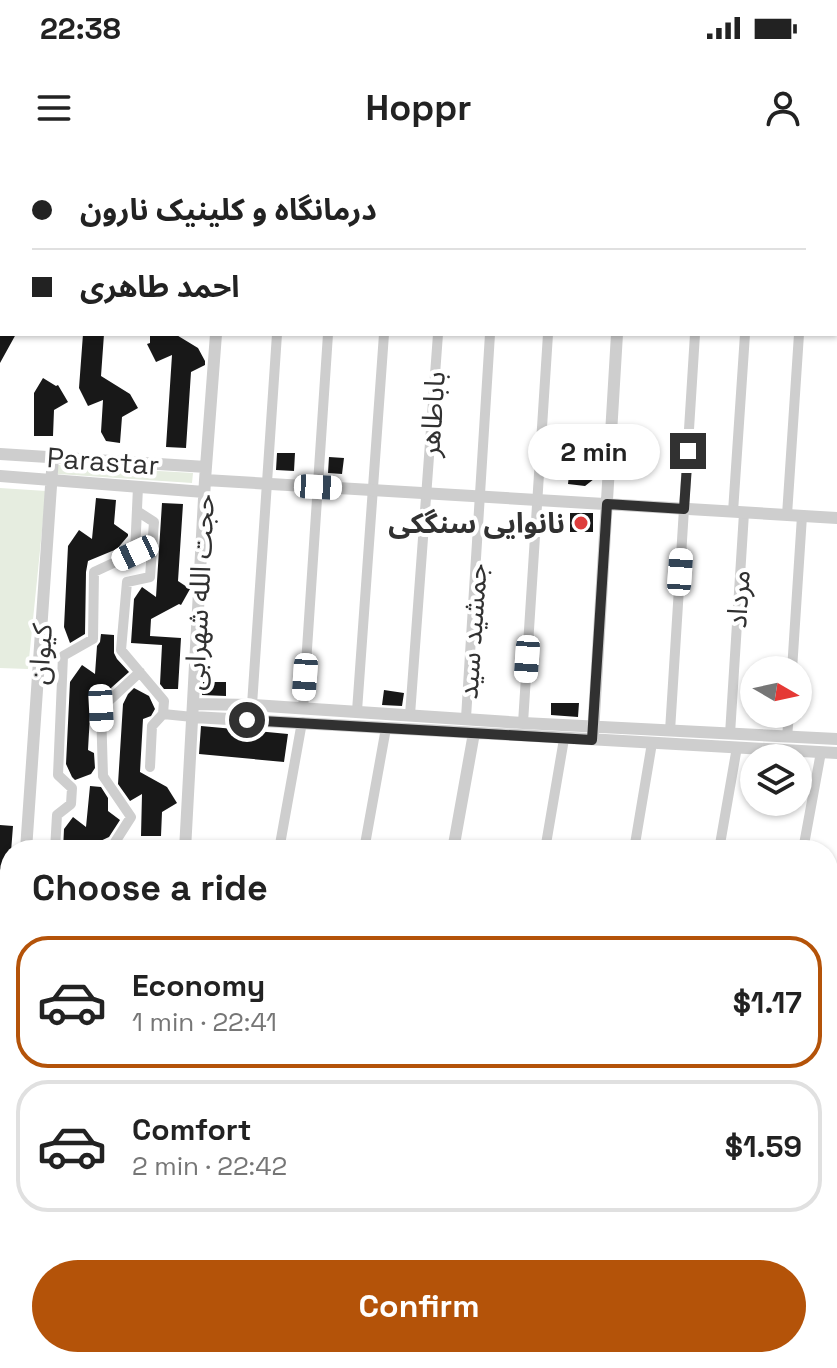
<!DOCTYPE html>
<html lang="en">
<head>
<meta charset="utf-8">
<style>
  body { margin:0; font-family:"Space Grotesk","Noto Sans Arabic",sans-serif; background:#f6f6f6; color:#222; height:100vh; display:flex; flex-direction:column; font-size:30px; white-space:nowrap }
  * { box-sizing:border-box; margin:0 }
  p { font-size:26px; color:#767676 }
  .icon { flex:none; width:44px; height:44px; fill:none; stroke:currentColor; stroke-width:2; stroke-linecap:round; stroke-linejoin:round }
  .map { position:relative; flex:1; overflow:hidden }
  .panel { position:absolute; left:0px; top:680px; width:838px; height:528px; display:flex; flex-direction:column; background:#fff; border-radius:32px 32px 0 0; box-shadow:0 2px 6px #0004 }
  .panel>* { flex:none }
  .hud { position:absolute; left:0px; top:0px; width:838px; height:176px; box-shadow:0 2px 6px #0004; display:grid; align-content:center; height:176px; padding:0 32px; background:#fff }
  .needle { width:52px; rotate:99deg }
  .tools { position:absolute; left:740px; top:496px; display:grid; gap:16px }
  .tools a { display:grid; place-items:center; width:72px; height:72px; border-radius:50%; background:#fff; box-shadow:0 2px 6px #0004; font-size:40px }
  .end { position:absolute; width:36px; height:36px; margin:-18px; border:10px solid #313131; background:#fff; box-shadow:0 0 0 4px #fff }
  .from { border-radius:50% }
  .bubble { position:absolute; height:56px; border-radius:28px; background:#fff; box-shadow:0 2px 6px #0004; font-size:26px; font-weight:700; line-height:56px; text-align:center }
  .car { position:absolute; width:24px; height:48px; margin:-24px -12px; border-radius:10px; box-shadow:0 0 6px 2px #0007; background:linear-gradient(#fff 24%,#345 0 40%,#fff 0 76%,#345 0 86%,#fff 0) }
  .hud b { display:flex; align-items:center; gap:28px; height:76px; font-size:30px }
  .hud b+b { border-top:2px solid #e0e0e0 }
  .hud i { width:20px; height:20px; background:#222 }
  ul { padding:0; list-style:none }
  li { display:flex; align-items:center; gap:24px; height:132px; margin:0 16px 12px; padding:0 16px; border:4px solid #e0e0e0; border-radius:32px }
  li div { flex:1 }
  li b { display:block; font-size:30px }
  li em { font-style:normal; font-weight:700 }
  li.on { border-color:#b45309 }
  li>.icon { width:72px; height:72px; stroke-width:1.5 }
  h2 { padding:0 32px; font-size:36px; line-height:96px }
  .button { display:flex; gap:16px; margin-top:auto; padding:16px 32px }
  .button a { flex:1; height:92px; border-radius:48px; background:#b45309; color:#fff; font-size:32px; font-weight:700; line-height:92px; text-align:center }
  .status { display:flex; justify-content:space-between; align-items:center; height:56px; padding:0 40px; background:#fff; direction:ltr }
  .status svg { height:22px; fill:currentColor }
  header { display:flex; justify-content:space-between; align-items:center; height:104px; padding:0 32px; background:#fff; font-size:36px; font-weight:700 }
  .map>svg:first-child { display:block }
  .green { fill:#e6ede0 }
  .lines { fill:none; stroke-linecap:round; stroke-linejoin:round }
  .river { stroke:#cdddeb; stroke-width:18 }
  .building { fill:#181818 }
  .service { stroke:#cecece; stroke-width:5 }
  .minor { stroke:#cecece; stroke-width:10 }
  .tertiary { stroke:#cecece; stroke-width:12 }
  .secondary { stroke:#bbb; stroke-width:14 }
  .route { stroke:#313131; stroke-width:10 }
  .poi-dot { fill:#de3d3c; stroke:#fff; stroke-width:3 }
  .labels { text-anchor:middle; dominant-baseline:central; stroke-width:8; stroke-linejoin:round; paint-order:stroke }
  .street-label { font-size:28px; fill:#313131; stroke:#fff }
  .poi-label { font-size:28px; font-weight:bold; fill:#313131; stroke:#fff; text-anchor:end }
</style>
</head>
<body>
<div class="status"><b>22:38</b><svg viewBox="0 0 49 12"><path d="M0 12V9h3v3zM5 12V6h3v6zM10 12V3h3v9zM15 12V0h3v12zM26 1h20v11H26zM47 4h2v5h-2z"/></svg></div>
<header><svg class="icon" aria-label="menu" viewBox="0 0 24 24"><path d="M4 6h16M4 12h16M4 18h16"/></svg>Hoppr<svg class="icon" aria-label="person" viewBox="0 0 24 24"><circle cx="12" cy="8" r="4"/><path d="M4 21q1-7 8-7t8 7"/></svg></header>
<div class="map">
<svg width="837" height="1208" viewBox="0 0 837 1208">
  <rect width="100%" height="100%" fill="#fff"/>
  <!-- green -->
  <path class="green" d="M58,305L193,313L192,323L58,314Z
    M0,328L46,331L28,509L0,508Z
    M0,1084L10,1094V1153L3,1152L4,1140L0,1139Z"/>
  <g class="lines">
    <!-- river -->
    <path class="river" d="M0,1032L10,1043
      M155,1198L165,1208"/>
  </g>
  <!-- building -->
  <path class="building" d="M0,174H16L0,203Z
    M83,174H104L101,216L130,234L138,248L122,257L120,283L106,281L101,272L103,240L88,246L79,228Z
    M150,174H175L198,188L205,201V205L191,212L186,288L166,287L172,195L156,202L147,184L150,183Z
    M43,218L56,226L58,225L68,242L54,250L53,276H34V233Z
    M277,293H295L294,311L276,310Z
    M329,297L344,298L342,314L328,313Z
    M570,305L596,308L594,319L585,326L568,324Z
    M96,338L116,340L114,364L128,374V376L117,389L88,401L86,412L85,474L70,483L64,467L68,386L79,370L92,379Z
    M162,343L183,344L178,421L190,429L181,445L179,444L151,459L150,476L181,478L178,529H164L160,524L162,485L131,483L134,439L142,427L156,437Z
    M570,353H593V372H570Z
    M101,474L114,475V493L117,499L129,512L111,528L91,536L88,590L94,593L95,608L91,614L75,620L72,617L66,604L70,522L82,505L95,514L97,486L100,482Z
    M203,522H226V536L202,535Z
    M134,528L149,536L155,549L151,556L143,559L140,612L167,627L177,643L162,652L161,676H141L142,634L130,641L118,624L123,544L128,534Z
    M384,530L404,533L402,546L382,545Z
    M551,543H579L578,557L551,555Z
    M201,566L288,574L284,602L199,594Z
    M90,626L101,627L108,638V651L120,660L109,677L81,690H63L64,669L73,657L86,667Z
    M0,665L13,666L9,718L0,709Z"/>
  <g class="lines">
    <!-- service -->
    <path class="service" d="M0,91V90"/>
    <!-- minor -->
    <path class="minor" d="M53,2V0
      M282,2V0
      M331,2V0
      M373,2L374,0
      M418,2V0
      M463,2V0
      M508,2V0
      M559,2V0
      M706,2V0
      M757,2V0
      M811,2V0
      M137,351L154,362L150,417L127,422L121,490L164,541L163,554L152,566L150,607
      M733,352L745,174
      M787,355L799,174
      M792,510L802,356
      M252,545L277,174
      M303,549L328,174
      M357,551L384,174
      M163,554L193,557
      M410,555L438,174
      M466,558L490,174
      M523,563L548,174
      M670,571L695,174
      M730,574L744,353
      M787,577L789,554
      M55,690L57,655L71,644L72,628L58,615L63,496L93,479L94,412L135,393L138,327
      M110,690L131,657L103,616L101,548L140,512
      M279,690L302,562
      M364,690L386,568
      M545,690L564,579
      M634,690L652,583
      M719,690L737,587
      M803,690L821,592
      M828,981L837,983
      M828,1044L837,993
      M25,1208L27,1198
      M106,1208L107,1198
      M270,1208L272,1198
      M452,1208L453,1198
      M542,1208L544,1198
      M626,1208L627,1198
      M709,1208L711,1198
      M799,1208L800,1198"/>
    <!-- tertiary -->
    <path class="tertiary" d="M138,2L139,0
      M228,2L229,0
      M628,2V0
      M0,74H2
      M836,109H837
      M0,294L206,307
      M0,316L204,332
      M205,320L837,358
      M193,544L252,545L523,563L837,579
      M193,557L837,593
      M593,573L617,174
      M26,690L53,297
      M185,690L205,320L216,174
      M453,690L474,573
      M0,938L7,935L10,897
      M0,1155L10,1156
      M358,1208L360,1198"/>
    <!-- secondary -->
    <path class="secondary" d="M0,1007L10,1019
      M0,1061L10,1073
      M120,1198L129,1208
      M195,1198L208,1208"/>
  </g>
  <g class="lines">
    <!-- route -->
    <path class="route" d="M247,560L592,580L607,344L684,349L688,291"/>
  </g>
  <!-- markers -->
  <circle class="poi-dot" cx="581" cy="363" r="8"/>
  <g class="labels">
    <!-- street labels -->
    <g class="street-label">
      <text transform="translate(432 254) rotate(-86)">باباطاهر</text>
      <text transform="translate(103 301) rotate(4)">Parastar</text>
      <text transform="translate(199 432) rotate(-87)">حجت الله شهرابی</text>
      <text transform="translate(738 439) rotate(-86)">مرداد</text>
      <text transform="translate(472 471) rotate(-86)">جمشید سید</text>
      <text transform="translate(40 494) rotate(-86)">کیوان</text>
    </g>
    <!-- poi labels -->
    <g class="poi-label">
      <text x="565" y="363">نانوایی سنگکی</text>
    </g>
  </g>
</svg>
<div class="tools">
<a><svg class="needle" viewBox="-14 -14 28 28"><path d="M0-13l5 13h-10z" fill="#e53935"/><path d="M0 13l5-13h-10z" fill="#767676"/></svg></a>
<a><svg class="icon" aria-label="layers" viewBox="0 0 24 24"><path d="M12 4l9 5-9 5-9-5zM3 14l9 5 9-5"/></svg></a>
</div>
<i class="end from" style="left:247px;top:560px"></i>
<i class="end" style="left:688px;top:291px"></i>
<div class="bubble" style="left:528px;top:264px;width:132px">2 min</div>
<i class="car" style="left:318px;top:327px;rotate:93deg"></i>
<i class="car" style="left:135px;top:393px;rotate:245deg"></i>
<i class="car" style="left:680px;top:412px;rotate:4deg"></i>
<i class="car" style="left:527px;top:499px;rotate:184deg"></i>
<i class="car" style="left:305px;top:517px;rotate:184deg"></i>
<i class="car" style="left:101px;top:548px;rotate:177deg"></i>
<div class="hud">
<b><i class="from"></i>درمانگاه و کلینیک نارون</b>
<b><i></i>احمد طاهری</b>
</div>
<section class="panel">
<h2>Choose a ride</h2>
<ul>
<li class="on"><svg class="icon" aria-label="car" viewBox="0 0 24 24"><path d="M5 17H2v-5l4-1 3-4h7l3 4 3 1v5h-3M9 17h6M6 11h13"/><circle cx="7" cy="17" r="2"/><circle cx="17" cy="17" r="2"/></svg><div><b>Economy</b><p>1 min · 22:41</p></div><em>$1.17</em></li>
<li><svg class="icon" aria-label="car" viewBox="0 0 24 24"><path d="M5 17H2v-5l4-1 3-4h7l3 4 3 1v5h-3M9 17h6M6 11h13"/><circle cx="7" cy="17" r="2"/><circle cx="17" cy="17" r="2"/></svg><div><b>Comfort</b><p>2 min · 22:42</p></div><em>$1.59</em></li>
</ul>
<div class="button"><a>Confirm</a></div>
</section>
</div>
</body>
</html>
